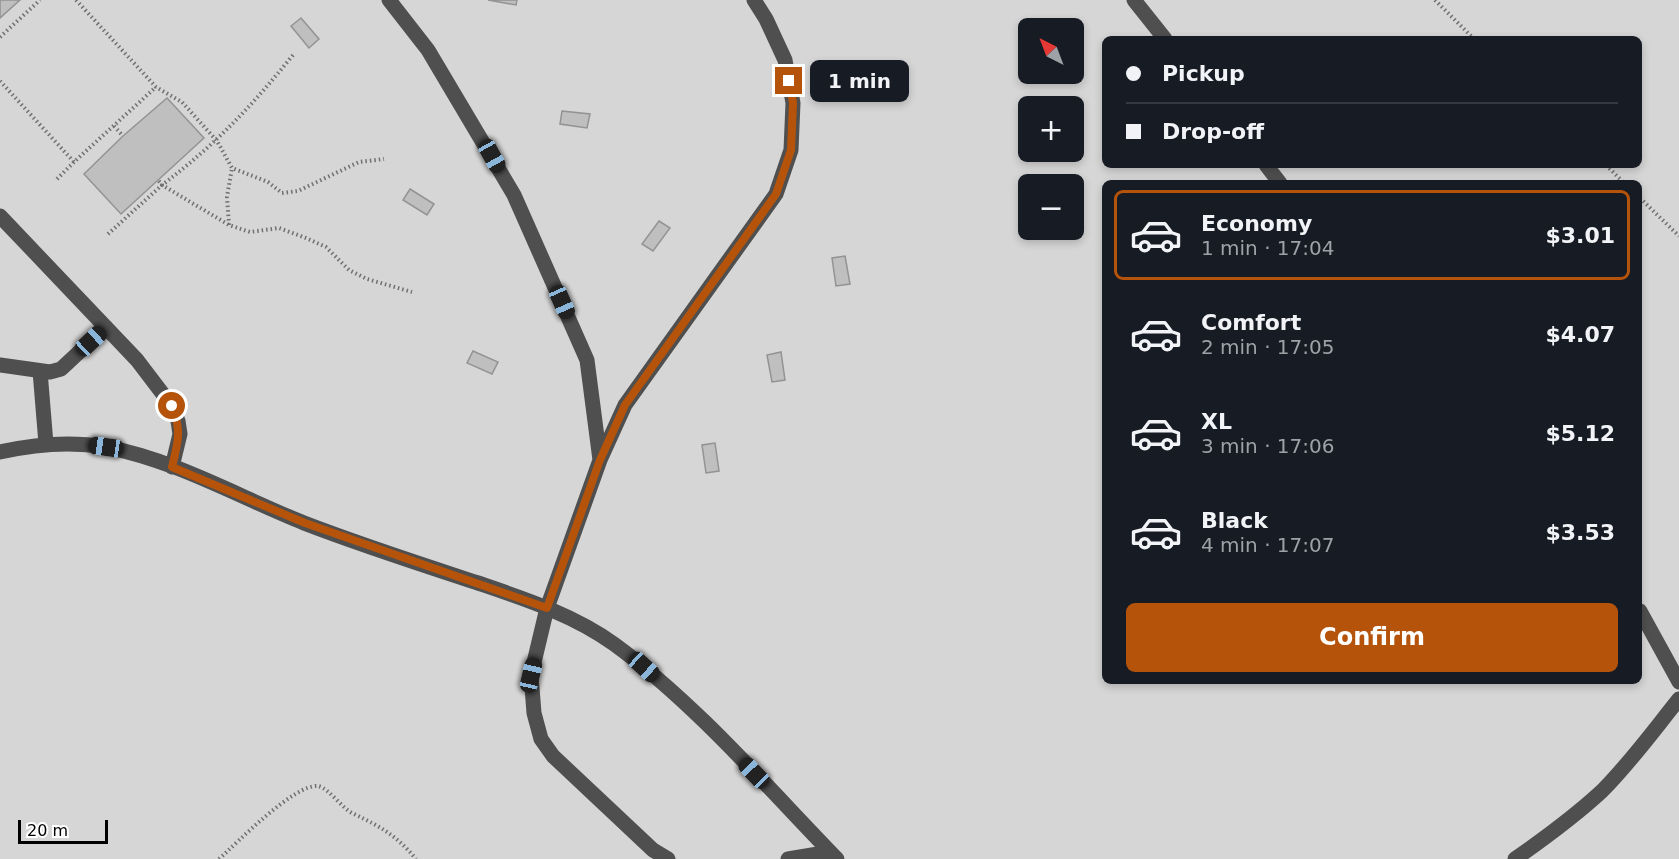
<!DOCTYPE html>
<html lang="en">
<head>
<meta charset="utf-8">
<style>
  body { margin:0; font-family:"DejaVu Sans",sans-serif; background:#242831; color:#f1f3f6; height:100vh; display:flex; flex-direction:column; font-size:22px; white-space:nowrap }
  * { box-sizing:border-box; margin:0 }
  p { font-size:20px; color:#9ea1a6 }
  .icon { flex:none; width:33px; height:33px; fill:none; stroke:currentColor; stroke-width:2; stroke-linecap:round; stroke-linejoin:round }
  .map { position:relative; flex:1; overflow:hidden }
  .panel { position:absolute; left:1102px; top:180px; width:540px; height:504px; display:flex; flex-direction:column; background:#171b24; border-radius:9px; box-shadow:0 3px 9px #0003 }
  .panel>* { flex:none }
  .hud { position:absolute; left:1102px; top:36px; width:540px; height:132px; border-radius:9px; box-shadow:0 3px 9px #0003; display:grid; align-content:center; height:132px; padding:0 24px; background:#171b24 }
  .needle { width:39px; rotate:318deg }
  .controls { position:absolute; left:1018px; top:18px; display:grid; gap:12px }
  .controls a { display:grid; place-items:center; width:66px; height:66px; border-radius:9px; background:#171b24; box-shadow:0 3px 9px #0003; font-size:30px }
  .scale { position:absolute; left:18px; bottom:15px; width:90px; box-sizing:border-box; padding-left:6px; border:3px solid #000; border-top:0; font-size:16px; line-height:21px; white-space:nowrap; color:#000; -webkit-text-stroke:4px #fff; paint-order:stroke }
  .end { position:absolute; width:27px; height:27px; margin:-14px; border:8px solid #b45309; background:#fff; box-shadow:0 0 0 3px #fff }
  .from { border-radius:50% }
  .bubble { position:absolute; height:42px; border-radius:9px; background:#171b24; box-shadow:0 3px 9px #0003; font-size:20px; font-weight:800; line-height:42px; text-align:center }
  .car { position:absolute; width:18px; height:36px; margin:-18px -9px; border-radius:8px; box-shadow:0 0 4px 2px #0007; background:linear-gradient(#222 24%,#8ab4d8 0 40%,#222 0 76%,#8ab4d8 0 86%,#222 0) }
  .hud b { display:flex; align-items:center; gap:21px; height:57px; font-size:22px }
  .hud b+b { border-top:2px solid #363941 }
  .hud i { width:15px; height:15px; background:#f1f3f6 }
  ul { padding:10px 0 0; list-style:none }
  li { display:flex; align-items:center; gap:18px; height:90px; margin:0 12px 9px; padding:0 12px; border:3px solid transparent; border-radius:9px }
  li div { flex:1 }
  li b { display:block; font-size:22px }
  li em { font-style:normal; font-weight:800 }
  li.on { border-color:#b45309 }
  li>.icon { width:54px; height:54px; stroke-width:1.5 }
  .action { display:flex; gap:12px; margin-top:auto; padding:12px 24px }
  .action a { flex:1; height:69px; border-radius:9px; background:#b45309; color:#fff; font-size:24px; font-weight:800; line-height:69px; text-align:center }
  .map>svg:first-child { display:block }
  .green { fill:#d6d6d6; fill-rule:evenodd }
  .building { fill:#bfbfbf; stroke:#939393; stroke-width:1.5 }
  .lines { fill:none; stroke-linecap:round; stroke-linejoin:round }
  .path { stroke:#717171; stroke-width:4; stroke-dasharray:1.5 3; stroke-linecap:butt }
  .minor { stroke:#4f4f4f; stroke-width:15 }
  .route { stroke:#b45309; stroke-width:8 }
</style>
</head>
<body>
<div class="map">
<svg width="1679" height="859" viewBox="0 0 1679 859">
  <rect width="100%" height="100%" fill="#fff"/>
  <!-- green -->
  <path class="green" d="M0,0H1679V859H0ZM1029,28H1074V74H1029ZM1106,39H1640V165H1106ZM1029,106H1074V152H1029ZM1106,183H1640V681H1106ZM1029,184H1074V230H1029Z"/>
  <!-- building -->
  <path class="building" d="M0,0H20L0,18Z
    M488,0H517L516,5Z
    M301,18L319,39L309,48L291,26Z
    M167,98L204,138L121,214L84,174L123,136Z
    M562,111L590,114L587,128L560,124Z
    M410,189L434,204L427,215L403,200Z
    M659,221L670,228L653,251L642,244Z
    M845,256L850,284L836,286L832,258Z
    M473,351L498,362L492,374L467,363Z
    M781,352L785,380L772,382L767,355Z
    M715,443L719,471L706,473L702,445Z"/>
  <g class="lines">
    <!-- path -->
    <path class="path" d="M76,0L156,87L182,102L217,141L232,168L268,182L282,193L298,191L359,162L384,159
      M1435,0L1474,39
      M0,37L40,0
      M293,55C251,107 215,145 162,185L229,225L250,232L279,228L306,238L326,247L349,270L367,279L412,292
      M0,81L74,162L156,87
      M114,126L123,136
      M1606,165L1624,183
      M57,179L74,162
      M1640,198L1679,236
      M229,225L227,197L232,168
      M108,234L162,185L158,180
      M219,859C237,843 294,784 318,786C329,788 342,809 354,814C381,827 396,835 416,859"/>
    <!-- minor -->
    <path class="minor" d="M389,0L428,50L514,195L587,360L600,460
      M1134,0L1165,39
      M1266,165L1280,183
      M0,216L137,360L172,406L178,421L180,434L172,467
      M0,365L50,372L61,369L106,327
      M40,371L46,444
      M0,452C35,444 70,441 106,447C175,460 239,497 304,523C361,545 420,564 478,583C525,599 574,615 614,644C695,703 767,787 837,859
      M1640,611L1679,682
      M668,859L653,850L553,756L541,739L534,713L531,675L547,608L600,460L625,405L776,194L791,150L793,103L785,60L766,19L754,0
      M788,859L830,852
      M1515,859C1545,838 1575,816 1602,791C1630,763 1654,730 1679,699"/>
  </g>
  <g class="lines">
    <!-- route -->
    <path class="route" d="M172,406C182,431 178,442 172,467L305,523L547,608L600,460L625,405L776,194L791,150L793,103L789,81"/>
  </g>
</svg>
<div class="controls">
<a><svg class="needle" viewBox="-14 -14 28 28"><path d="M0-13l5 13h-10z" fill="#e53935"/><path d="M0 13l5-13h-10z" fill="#9ea1a6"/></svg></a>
<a>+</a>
<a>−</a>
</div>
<div class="scale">20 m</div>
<i class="end from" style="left:172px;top:406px"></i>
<i class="end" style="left:789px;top:81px"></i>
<div class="bubble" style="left:810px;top:60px;width:99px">1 min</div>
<i class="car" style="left:492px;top:156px;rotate:151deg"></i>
<i class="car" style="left:562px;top:302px;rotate:156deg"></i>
<i class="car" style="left:91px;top:341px;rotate:47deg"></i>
<i class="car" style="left:106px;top:447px;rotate:278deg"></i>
<i class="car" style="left:644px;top:667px;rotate:132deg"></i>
<i class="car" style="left:531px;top:675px;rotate:13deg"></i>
<i class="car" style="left:754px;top:773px;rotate:316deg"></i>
<div class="hud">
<b><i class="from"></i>Pickup</b>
<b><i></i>Drop-off</b>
</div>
<section class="panel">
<ul>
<li class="on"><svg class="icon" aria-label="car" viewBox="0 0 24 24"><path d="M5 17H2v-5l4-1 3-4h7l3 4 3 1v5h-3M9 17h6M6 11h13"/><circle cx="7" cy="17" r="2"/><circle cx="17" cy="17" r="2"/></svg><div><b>Economy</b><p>1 min · 17:04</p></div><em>$3.01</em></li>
<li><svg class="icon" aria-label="car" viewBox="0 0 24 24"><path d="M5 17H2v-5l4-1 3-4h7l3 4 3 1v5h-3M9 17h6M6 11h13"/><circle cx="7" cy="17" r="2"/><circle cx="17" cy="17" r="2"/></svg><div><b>Comfort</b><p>2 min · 17:05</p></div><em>$4.07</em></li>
<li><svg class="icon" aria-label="car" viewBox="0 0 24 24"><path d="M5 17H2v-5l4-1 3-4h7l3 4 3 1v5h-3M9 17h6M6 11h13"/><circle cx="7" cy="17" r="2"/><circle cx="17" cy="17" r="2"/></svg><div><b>XL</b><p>3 min · 17:06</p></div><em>$5.12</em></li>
<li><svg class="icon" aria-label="car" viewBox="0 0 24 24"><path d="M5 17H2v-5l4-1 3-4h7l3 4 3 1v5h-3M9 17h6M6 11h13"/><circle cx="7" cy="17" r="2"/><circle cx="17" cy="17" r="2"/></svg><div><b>Black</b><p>4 min · 17:07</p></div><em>$3.53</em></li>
</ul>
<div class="action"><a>Confirm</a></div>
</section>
</div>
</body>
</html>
